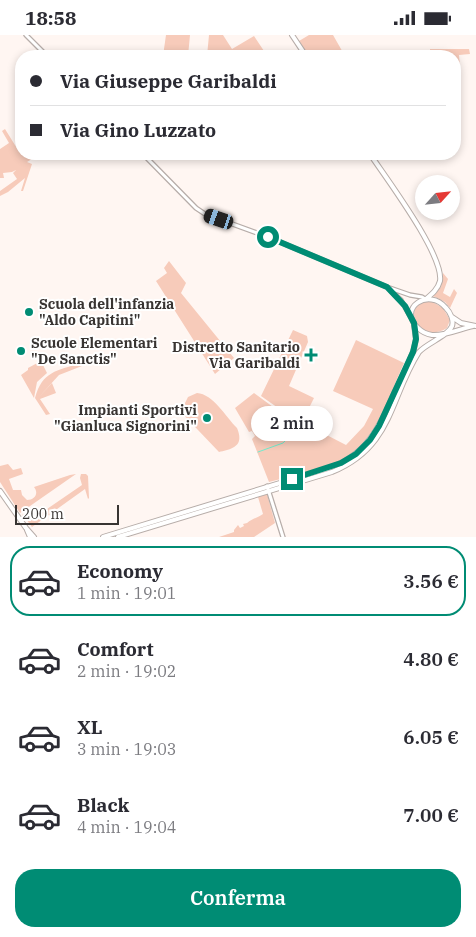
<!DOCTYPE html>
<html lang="it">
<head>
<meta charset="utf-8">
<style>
  body { margin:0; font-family:"IBM Plex Serif",serif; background:#f7f7f7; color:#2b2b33; height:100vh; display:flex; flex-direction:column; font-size:19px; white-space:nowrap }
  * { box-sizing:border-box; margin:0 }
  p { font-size:16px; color:#7c7c81 }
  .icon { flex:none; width:28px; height:28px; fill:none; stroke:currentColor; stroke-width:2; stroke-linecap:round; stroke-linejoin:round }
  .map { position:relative; height:502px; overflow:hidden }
  .sheet { display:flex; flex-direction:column; background:#fff; flex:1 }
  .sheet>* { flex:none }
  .banner { position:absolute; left:15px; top:15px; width:446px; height:110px; border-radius:20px; box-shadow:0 2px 8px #0003; display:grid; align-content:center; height:110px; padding:0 15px; background:#fff }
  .needle { width:32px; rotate:63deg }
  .buttons { position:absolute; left:415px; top:140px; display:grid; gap:10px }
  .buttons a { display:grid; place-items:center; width:45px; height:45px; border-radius:50%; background:#fff; box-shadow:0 2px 8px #0003; font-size:25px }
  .scale { position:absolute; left:15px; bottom:12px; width:104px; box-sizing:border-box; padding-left:5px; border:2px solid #383432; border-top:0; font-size:14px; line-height:18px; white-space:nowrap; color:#383432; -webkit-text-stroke:4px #fff; paint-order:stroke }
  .end { position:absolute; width:22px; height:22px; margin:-11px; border:6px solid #008c74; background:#fff; box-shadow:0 0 0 2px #fff }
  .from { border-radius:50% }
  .bubble { position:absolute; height:35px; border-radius:18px; background:#fff; box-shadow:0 2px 8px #0003; font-size:16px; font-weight:600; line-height:35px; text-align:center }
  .car { position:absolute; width:15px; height:30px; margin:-15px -8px; border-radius:6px; box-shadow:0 0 4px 1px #0007; background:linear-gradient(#222 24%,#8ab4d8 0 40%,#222 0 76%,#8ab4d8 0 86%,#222 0) }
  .banner b { display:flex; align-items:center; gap:18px; height:48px; font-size:19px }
  .banner b+b { border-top:1px solid #e1e1e2 }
  .banner i { width:12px; height:12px; background:#2b2b33 }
  ul { padding:9px 0 0; list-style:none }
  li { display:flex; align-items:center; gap:15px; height:70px; margin:0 10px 8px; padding:0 5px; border:2px solid transparent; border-radius:20px }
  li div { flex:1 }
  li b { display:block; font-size:19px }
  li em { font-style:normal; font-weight:600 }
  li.current { border-color:#008c74 }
  li>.icon { width:45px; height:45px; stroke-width:1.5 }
  .action { display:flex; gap:10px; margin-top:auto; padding:10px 15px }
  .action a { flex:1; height:58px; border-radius:20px; background:#008c74; color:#fff; font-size:20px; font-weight:600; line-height:58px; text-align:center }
  .status { display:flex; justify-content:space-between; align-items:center; height:35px; padding:0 25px; background:#fff; direction:ltr }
  .status svg { height:14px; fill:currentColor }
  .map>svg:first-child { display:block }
  .green { fill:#f7cbba }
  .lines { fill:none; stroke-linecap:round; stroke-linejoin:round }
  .stream { stroke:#71ecce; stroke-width:1 }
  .tertiary-casing { stroke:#b7ada9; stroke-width:5.5 }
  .secondary-casing { stroke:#b7ada9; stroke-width:6 }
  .tertiary { stroke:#fff; stroke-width:3 }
  .secondary { stroke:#fff; stroke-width:4 }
  .route { stroke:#008c74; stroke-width:6 }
  .poi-dot { fill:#008c74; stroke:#fff; stroke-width:2 }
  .labels { text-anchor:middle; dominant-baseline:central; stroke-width:4; stroke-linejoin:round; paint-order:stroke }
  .poi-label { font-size:14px; font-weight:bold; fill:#383432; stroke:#fff; text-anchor:start }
</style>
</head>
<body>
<div class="status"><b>18:58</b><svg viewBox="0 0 49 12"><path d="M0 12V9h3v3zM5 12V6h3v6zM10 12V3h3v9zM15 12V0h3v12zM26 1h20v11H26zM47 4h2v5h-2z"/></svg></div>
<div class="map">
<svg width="476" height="502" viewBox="0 0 476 502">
  <rect width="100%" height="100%" fill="#fff6f2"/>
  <!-- green -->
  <path class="green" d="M166,0H190L188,21H163Z
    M209,0H223L232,14L254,1L266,19L263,21H207Z
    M309,0H333L345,21H309L299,6Z
    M430,14H469L470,19L459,20L460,31L455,32V21H430Z
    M5,94L18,115L21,113V119H40L27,127L32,129L23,156H21L25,143L8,157L0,161V156L17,144L13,138L16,135L12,137L3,138L4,143H0V114L9,108L2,96Z
    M169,226L186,248L181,258L234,323L215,339L156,246L167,238L164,233Z
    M443,238L448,244L443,258L450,262L454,254L457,258L450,273L445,267L433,261L441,252Z
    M431,266L443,273L450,285L447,293C419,311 398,267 431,266Z
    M293,295L307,301L308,307L289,351L314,363L301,389L261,361Z
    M356,305L404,328C388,363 376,408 339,426C318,436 292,441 269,447L252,404L255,401L252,396L249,397L235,373L254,358L303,394L298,402L308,406L315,394L346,410L364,391L373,374L333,356Z
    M41,326L47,338L37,347L34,363L21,340L28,335V333Z
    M80,328L82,331L59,340L38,363L52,348L56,358L40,364L50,379L46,380L35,363C42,336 57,336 80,328Z
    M197,358C213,359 226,382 237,393C245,412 231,414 219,417L176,372L179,369L183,372L188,362Z
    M8,429L13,435L21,433L23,439L9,444L13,455H21L22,460L27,465C35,465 39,458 34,452L70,440L76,439L20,478L0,447V431Z
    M81,439H86L88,441L89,463L88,464L85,454L32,492L26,484L25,485L22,480L26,478L31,485L82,450L80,443Z
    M267,459L275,488L254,502H219L234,497V495L238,490L240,493L244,491L243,489L247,488C252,484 257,483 263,479L258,462Z"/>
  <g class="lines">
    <!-- stream -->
    <path class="stream" d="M258,417L283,408L297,394"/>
    <defs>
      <path id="tertiary" d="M26,0L47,21
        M143,119L196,173L205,179L268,202L387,252L410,260L422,262L425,264
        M390,255L401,265L410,281
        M267,451L283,502"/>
      <path id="secondary" d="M292,0L306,21
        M370,119C386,143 444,220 440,246C438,254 432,259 426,264
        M452,282L461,288L476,291
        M0,456L26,493L34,502
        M27,495L30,502
        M103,502L326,434C367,421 379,392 395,356C402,342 409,328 414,314L416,304L414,290
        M118,502L332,437C393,412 389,364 419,317C427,308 448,301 452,291C454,285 450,277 446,273C429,252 397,273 418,293C422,297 426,299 432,300C445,301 460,294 473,291"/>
    </defs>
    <!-- tertiary casing -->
    <use href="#tertiary" class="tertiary-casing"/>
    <!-- secondary casing -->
    <use href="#secondary" class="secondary-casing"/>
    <!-- tertiary -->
    <use href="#tertiary" class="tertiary"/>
    <!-- secondary -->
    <use href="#secondary" class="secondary"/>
  </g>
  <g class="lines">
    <!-- route -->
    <path class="route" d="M268,202L387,252L405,271L414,288L415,295L416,304L413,317L379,391L370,405L356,419L341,428L292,444"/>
  </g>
  <!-- markers -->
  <g class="poi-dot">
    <circle cx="29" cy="277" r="5"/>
    <circle cx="21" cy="316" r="5"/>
    <path d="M308.5 312.5h5v5h5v5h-5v5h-5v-5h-5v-5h5z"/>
    <circle cx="207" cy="383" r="5"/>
  </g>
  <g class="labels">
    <!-- poi labels -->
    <g class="poi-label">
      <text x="39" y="269">Scuola dell'infanzia<tspan x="39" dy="16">"Aldo Capitini"</tspan></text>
      <text x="31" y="308">Scuole Elementari<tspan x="31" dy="16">"De Sanctis"</tspan></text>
      <text x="300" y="312" text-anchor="end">Distretto Sanitario<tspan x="300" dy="16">Via Garibaldi</tspan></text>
      <text x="197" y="375" text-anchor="end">Impianti Sportivi<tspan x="197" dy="16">"Gianluca Signorini"</tspan></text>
    </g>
  </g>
</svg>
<div class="buttons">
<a><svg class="needle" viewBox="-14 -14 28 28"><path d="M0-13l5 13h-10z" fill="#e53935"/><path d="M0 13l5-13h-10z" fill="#7c7c81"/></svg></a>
</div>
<div class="scale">200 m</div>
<i class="end from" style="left:268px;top:202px"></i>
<i class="end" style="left:292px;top:444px"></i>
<div class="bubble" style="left:251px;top:371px;width:82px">2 min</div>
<i class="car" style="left:219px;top:184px;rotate:289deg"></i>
<div class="banner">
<b><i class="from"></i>Via Giuseppe Garibaldi</b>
<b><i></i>Via Gino Luzzato</b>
</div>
</div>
<section class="sheet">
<ul>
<li class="current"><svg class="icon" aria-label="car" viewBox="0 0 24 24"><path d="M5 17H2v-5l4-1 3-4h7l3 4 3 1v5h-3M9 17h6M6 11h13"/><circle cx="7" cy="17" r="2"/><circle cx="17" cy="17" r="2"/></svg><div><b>Economy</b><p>1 min · 19:01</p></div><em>3.56 €</em></li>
<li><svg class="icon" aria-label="car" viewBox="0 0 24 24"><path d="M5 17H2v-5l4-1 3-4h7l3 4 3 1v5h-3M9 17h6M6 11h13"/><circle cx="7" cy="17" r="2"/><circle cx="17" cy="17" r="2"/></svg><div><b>Comfort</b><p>2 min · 19:02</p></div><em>4.80 €</em></li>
<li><svg class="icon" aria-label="car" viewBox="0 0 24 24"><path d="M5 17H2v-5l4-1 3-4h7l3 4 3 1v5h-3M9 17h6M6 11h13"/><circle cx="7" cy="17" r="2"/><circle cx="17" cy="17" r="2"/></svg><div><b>XL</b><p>3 min · 19:03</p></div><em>6.05 €</em></li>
<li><svg class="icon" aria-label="car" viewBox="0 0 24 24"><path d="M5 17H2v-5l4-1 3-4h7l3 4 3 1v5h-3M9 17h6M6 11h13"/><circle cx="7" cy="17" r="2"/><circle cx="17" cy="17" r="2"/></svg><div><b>Black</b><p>4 min · 19:04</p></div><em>7.00 €</em></li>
</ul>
<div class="action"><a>Conferma</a></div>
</section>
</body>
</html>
